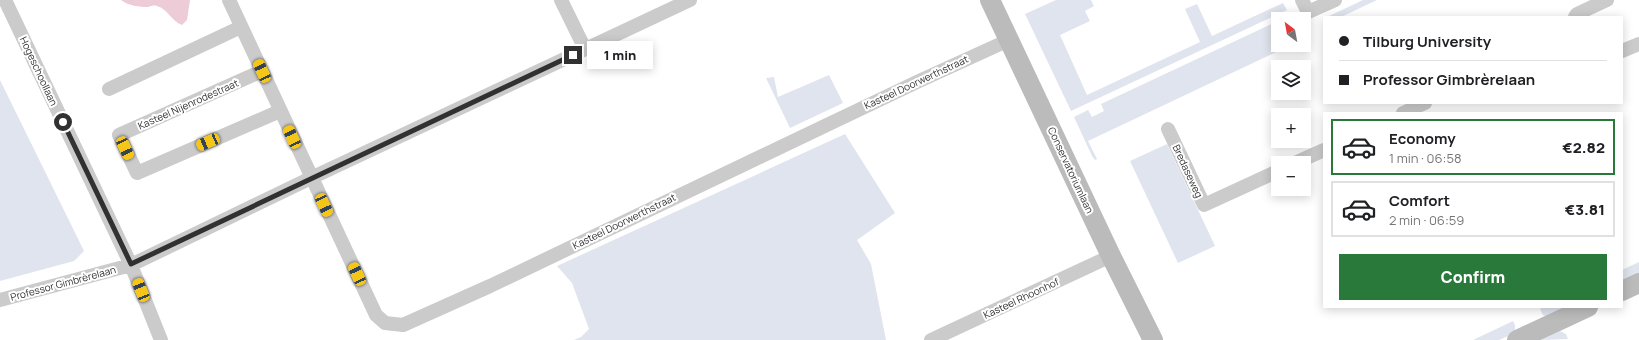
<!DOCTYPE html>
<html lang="en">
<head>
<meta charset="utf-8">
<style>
  body { margin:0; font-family:Manrope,sans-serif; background:#f6f6f6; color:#202124; height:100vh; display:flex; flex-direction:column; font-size:15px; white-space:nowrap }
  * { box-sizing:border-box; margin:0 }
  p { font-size:13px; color:#757577 }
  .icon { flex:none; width:22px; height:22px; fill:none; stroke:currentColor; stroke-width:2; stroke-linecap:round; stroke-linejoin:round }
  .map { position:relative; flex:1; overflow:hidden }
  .side { position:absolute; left:1323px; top:112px; width:300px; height:196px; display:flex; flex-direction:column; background:#fff; border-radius:0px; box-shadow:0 2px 10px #0003 }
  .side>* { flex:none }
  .hud { position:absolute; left:1323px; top:16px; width:300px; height:88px; border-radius:0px; box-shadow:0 2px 10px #0003; display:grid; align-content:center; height:88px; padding:0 16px; background:#fff }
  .needle { width:26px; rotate:328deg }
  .tools { position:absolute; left:1271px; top:12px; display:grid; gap:8px }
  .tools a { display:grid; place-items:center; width:40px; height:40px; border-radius:0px; background:#fff; box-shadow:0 2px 10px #0003; font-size:20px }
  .end { position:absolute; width:18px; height:18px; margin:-9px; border:5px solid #313131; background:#fff; box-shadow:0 0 0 2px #fff }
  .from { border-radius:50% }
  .bubble { position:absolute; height:28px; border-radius:0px; background:#fff; box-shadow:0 2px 10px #0003; font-size:13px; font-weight:800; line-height:28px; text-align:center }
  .car { position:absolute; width:12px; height:24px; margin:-12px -6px; border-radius:5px; box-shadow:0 0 3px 1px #0007; background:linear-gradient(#f5c518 24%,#345 0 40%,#f5c518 0 76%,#345 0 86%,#f5c518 0) }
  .hud b { display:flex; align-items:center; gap:14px; height:38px; font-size:15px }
  .hud b+b { border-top:1px solid #e0e0e0 }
  .hud i { width:10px; height:10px; background:#202124 }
  ul { padding:7px 0 0; list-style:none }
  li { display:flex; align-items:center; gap:12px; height:56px; margin:0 8px 6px; padding:0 8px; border:2px solid #e0e0e0; border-radius:0px }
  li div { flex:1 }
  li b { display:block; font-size:15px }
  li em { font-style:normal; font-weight:800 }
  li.active { border-color:#297a3a }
  li>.icon { width:36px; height:36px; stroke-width:1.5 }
  .button { display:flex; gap:8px; margin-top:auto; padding:8px 16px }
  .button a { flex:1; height:46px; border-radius:0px; background:#297a3a; color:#fff; font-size:16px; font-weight:800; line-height:46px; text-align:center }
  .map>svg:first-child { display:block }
  .green { fill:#e0e4ee }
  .water { fill:#edccd8 }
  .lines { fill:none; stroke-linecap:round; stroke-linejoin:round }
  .street { stroke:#cbcbcb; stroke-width:14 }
  .secondary { stroke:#bbb; stroke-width:20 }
  .route { stroke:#313131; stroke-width:5 }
  .labels { text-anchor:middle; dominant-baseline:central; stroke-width:4; stroke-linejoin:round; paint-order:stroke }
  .street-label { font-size:10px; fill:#313131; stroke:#fff }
</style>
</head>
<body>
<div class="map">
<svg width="1639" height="340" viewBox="0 0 1639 340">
  <rect width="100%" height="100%" fill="#fff"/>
  <!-- green -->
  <path class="green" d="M1056,0H1091L1094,6L1085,11L1090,21L1060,35L1087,95L1200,42L1185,9L1197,4L1212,36L1283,3L1287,10L1071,111L1025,14Z
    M1363,0H1377L1341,17H1327Z
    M1278,21V45H1291L1088,141L1097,159L1095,160L1092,156L1074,117L1088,110L1092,117L1104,111L1101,104Z
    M829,75L843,103L790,128L766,78L774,77L778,97Z
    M0,80L84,251L74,261L0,281Z
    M845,134L895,213L857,240L871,264L886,340H574L581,337L589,329L572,283L557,266Z
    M1167,144L1215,246L1178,263L1130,161Z
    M1639,262V274L1622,282V270Z
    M1543,307H1569L1548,317L1543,315L1540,309Z
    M1513,321L1515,325V333L1499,340H1473Z
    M1560,331L1566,334L1568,339L1541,340Z"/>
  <!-- water -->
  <path class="water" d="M121,0H190L187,20L182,25C171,21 168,9 157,6C155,5 151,6 148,7C139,7 129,6 121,0Z"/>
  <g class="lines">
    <!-- street -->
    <path class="street" d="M5,0L131,265L161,340
      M229,0L376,315L385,323L403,325L490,286L919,81L1009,40
      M561,0L585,49
      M1302,0L1308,12L1335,0
      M1575,17L1577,14L1607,0
      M1622,51L1639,44
      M262,71L119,135L137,173L280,111
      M109,89L241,27
      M1403,113L1425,103
      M1168,129L1204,205L1278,171
      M1295,163L1324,150
      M0,300L131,265L311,178L690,0
      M931,340L1111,256"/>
    <!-- secondary -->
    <path class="secondary" d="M990,0L1111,256L1153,340
      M1622,291L1639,283
      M1517,340L1588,307"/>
  </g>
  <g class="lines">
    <!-- route -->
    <path class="route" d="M63,122L131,264L573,55"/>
  </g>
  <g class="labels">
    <!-- street labels -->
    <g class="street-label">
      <text transform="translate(39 71) rotate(65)">Hogeschoollaan</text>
      <text transform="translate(916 82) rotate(-25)">Kasteel Doorwerthstraat</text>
      <text transform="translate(188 104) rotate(-24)">Kasteel Nijenrodestraat</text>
      <text transform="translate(1071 170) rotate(65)">Conservatoriumlaan</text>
      <text transform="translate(1188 171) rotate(65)">Bredaseweg</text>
      <text transform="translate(624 221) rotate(-26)">Kasteel Doorwerthstraat</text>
      <text transform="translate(63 283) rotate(-15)">Professor Gimbrèrelaan</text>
      <text transform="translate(1021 298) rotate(-25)">Kasteel Rhoonhof</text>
    </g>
  </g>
</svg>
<div class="tools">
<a><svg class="needle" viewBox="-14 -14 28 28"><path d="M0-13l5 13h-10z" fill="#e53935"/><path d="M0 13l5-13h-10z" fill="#757577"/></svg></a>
<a><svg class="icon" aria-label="layers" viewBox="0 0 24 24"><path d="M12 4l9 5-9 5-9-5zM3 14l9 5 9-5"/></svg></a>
<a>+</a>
<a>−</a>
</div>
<i class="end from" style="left:63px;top:122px"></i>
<i class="end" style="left:573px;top:55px"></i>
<div class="bubble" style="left:587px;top:41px;width:66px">1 min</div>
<i class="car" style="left:262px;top:71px;rotate:335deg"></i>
<i class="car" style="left:292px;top:137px;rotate:335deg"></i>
<i class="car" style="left:208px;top:142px;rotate:247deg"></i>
<i class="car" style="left:125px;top:148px;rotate:155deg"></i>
<i class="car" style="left:324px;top:205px;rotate:155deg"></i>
<i class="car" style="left:357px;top:274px;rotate:335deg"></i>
<i class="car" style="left:141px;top:290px;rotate:338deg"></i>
<div class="hud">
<b><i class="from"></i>Tilburg University</b>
<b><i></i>Professor Gimbrèrelaan</b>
</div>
<section class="side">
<ul>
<li class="active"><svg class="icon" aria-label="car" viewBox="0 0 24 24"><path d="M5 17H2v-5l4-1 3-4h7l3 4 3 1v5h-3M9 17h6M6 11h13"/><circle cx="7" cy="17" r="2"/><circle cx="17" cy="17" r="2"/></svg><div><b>Economy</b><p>1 min · 06:58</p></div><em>€2.82</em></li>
<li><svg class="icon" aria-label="car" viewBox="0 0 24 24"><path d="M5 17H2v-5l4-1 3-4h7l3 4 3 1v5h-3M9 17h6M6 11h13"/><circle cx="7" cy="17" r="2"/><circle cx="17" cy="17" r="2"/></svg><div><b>Comfort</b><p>2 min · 06:59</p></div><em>€3.81</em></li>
</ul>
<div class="button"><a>Confirm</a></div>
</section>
</div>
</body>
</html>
